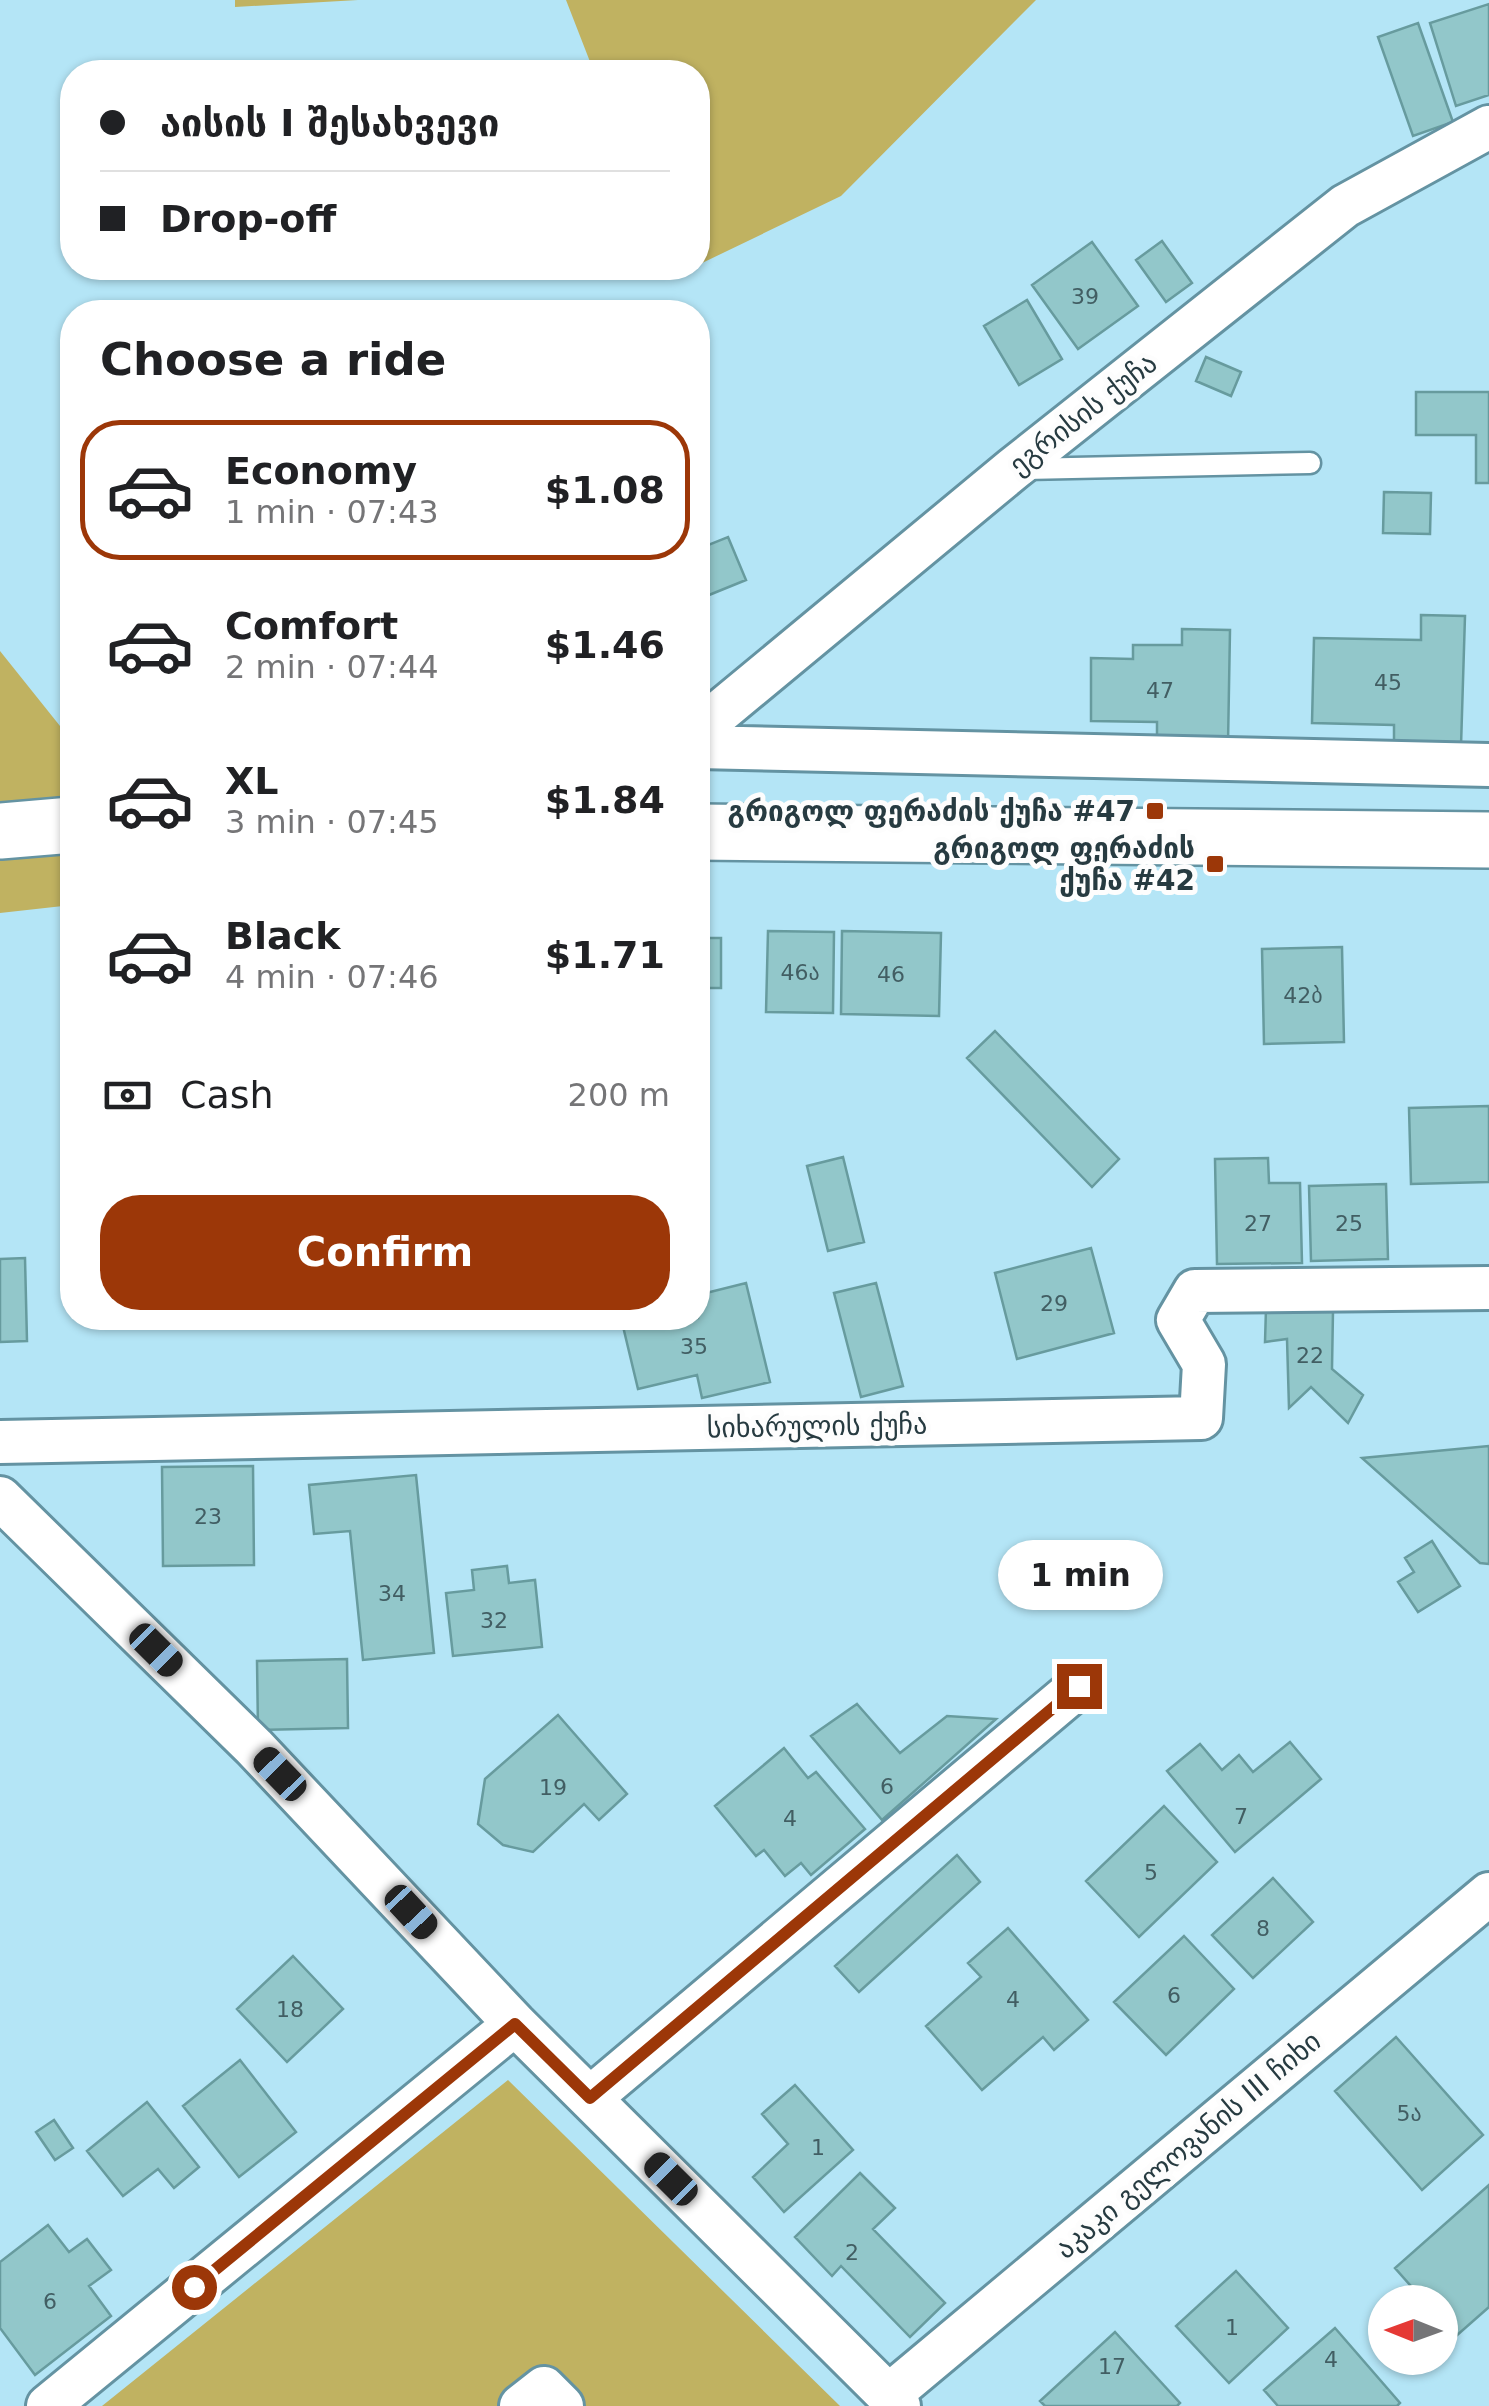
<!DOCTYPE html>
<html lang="en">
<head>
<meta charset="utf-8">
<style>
  body { margin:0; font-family:"DejaVu Sans","Noto Sans Georgian",sans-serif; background:#f6f6f6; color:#202124; height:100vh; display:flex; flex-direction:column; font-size:38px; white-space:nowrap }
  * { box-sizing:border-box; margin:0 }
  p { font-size:32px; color:#757577 }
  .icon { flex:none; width:55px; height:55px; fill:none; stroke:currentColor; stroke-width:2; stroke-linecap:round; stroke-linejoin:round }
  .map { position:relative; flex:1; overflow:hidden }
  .side { position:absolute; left:60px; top:300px; width:650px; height:1030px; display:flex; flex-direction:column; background:#fff; border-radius:40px; box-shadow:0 2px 8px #0004 }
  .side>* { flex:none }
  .hud { position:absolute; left:60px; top:60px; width:650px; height:220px; border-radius:40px; box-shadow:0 2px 8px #0004; display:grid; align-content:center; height:220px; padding:0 40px; background:#fff }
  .needle { width:65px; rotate:271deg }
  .controls { position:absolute; left:1368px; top:2285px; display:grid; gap:20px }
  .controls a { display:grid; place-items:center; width:90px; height:90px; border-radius:50%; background:#fff; box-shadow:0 2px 8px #0004; font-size:50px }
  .end { position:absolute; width:45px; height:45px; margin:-22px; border:12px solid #9c3708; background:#fff; box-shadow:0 0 0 5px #fff }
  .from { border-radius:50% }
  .bubble { position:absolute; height:70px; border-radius:35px; background:#fff; box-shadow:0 2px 8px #0004; font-size:32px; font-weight:800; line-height:70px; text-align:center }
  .car { position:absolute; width:30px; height:60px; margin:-30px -15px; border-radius:12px; box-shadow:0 0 8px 2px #0007; background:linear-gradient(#222 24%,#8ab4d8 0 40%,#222 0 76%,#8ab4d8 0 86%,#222 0) }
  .hud b { display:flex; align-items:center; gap:35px; height:95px; font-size:38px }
  .hud b+b { border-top:2px solid #e0e0e0 }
  .hud i { width:25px; height:25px; background:#202124 }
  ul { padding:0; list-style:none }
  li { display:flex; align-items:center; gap:30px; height:140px; margin:0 20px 15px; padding:0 20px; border:5px solid transparent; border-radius:40px }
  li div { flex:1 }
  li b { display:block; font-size:38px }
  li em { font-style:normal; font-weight:800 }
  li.current { border-color:#9c3708 }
  li>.icon { width:90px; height:90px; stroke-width:1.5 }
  h2 { padding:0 40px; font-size:45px; line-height:120px }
  .pay { display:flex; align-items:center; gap:25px; height:110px; padding:0 40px; font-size:38px }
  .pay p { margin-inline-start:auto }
  .button { display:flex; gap:20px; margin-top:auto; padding:20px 40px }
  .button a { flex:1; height:115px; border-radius:40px; background:#9c3708; color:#fff; font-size:40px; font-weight:800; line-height:115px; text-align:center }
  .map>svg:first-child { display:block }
  .green { fill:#c0b261 }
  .building { fill:#92c7ca; stroke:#679b9e; stroke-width:2.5 }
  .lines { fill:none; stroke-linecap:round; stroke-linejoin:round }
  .lane-casing { stroke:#6493a2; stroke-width:25 }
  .street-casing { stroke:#6493a2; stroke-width:48 }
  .secondary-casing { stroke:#6493a2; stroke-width:60 }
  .lane { stroke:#fff; stroke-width:20 }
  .street { stroke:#fff; stroke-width:42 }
  .secondary { stroke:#fff; stroke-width:55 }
  .route { stroke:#9c3708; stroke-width:12 }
  .poi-dot { fill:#9c3708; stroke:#fdfdfd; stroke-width:4 }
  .labels { text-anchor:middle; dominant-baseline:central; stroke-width:10; stroke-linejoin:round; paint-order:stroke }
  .number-label { font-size:22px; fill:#425e63 }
  .street-label { font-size:28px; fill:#273b41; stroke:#fdfdfd }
  .poi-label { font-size:28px; font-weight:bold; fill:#273b41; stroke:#fdfdfd; text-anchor:end }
</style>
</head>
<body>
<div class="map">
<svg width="1489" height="2406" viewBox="0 0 1489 2406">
  <rect width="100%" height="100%" fill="#b4e5f6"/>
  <!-- green -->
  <path class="green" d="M235,0H358L235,7Z
    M566,0H1036L841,196L698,265V72H594Z
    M0,651L72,741V905L0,913Z
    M508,2080L840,2406H102Z"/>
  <!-- building -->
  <path class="building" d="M1489,4V95L1456,106L1430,23Z
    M1418,23L1453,122L1413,136L1378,37Z
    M1162,241L1192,283L1166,302L1136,260Z
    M1092,242L1138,306L1078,349L1032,285Z
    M1027,300L1062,359L1019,385L984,326Z
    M1206,357L1241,372L1231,396L1196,381Z
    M1416,392H1489V483H1476V435H1416Z
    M1384,492L1431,493L1430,534L1383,533Z
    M728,537L746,580L709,595L698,568V549Z
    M698,573L705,608L698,610Z
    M1421,615L1465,616L1461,746L1394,744V725L1312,723L1314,638L1421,640Z
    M1182,629L1230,630L1228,744H1157V722L1091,721V658L1133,659V645H1182Z
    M768,931L834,932L833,1013L766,1012Z
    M842,931L941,933L939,1016L841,1014Z
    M698,938H721V988H698Z
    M1342,947L1344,1042L1264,1044L1262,949Z
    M995,1031L1119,1159L1092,1187L967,1058Z
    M1489,1106V1182L1411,1184L1409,1108Z
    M843,1157L864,1242L828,1251L807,1166Z
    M1268,1158L1269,1183H1300L1302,1263L1217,1264L1215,1159Z
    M1386,1184L1388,1259L1311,1261L1309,1186Z
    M1091,1248L1114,1333L1017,1359L995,1273Z
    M25,1258L27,1341L0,1342V1259Z
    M746,1283L770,1382L702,1398L697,1375L638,1389L621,1318H698V1295Z
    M876,1283L903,1386L861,1397L834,1293Z
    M1266,1308L1333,1311L1332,1369L1363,1395L1348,1423L1311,1387L1289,1408L1287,1339L1265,1342Z
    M307,1318H408V1321L307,1324Z
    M1489,1446V1564L1480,1563L1362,1458Z
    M253,1466L254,1565L163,1566L162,1467Z
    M416,1475L434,1653L363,1660L350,1531L314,1534L309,1485Z
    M1432,1541L1460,1586L1418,1612L1398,1582L1414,1572L1405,1558Z
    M507,1566L509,1583L535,1580L542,1647L453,1656L446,1593L474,1590L472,1570Z
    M347,1659L348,1728L258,1730L257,1661Z
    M857,1704L900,1753L947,1716L996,1719L882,1820L811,1736Z
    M558,1715L627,1794L599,1820L584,1804L533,1852L503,1845L478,1824L485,1779Z
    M1290,1742L1321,1779L1235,1852L1167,1771L1200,1744L1222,1770L1239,1755L1253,1772Z
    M784,1748L808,1778L816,1772L865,1829L811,1875L801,1863L785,1876L764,1850L756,1856L715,1806Z
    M1164,1806L1217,1862L1139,1937L1086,1881Z
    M957,1855L980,1882L859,1992L835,1966Z
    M1273,1878L1313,1922L1253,1978L1212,1935Z
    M1008,1928L1088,2020L1054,2050L1043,2037L982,2090L926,2026L981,1977L968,1963Z
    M1184,1936L1234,1989L1166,2055L1114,2002Z
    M293,1956L343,2009L287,2062L237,2009Z
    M1396,2037L1483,2135L1422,2190L1335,2091Z
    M240,2060L296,2132L239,2177L183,2106Z
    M795,2085L853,2150L784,2212L753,2177L788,2144L762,2114Z
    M147,2102L199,2167L174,2188L158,2169L123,2196L87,2151Z
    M54,2120L73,2148L55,2160L36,2132Z
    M860,2173L895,2208L873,2229L945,2303L910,2337L841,2266L832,2276L795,2237Z
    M1489,2185V2307L1455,2337L1440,2319V2302H1425L1395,2268Z
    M48,2225L69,2252L87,2239L111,2270L89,2286L111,2316L35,2375L0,2328V2262Z
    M1236,2271L1288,2328L1229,2383L1176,2326Z
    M1335,2328L1400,2403L1397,2406H1278L1264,2390Z
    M1115,2332L1180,2403L1177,2406H1045L1040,2401Z"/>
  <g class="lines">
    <defs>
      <path id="lane" d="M1025,469L1310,463"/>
      <path id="street" d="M698,730L1013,469L1345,206L1489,127
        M698,747L1489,765
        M0,1442L1201,1418L1204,1364L1178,1320L1195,1291L1489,1288
        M0,1498L254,1747L515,2024L899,2406
        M590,2098L1079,1686
        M888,2396L1489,1894
        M48,2406L515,2024
        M521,2406L544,2388L562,2406"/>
      <path id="secondary" d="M0,831L72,825
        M698,832L1489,840"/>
    </defs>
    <!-- lane casing -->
    <use href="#lane" class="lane-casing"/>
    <!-- street casing -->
    <use href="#street" class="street-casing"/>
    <!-- secondary casing -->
    <use href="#secondary" class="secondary-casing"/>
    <!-- lane -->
    <use href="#lane" class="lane"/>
    <!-- street -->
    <use href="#street" class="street"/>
    <!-- secondary -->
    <use href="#secondary" class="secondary"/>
  </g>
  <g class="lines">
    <!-- route -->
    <path class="route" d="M194,2287L515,2024L590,2098L1079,1686"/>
  </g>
  <!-- markers -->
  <g class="poi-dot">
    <rect x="1145" y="801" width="20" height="20" rx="5"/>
    <rect x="1205" y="854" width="20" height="20" rx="5"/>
  </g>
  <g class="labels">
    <!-- number labels -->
    <g class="number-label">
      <text x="1085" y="296">39</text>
      <text x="1388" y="682">45</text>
      <text x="1160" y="690">47</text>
      <text x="800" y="972">46ა</text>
      <text x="891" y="974">46</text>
      <text x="1303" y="995">42ბ</text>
      <text x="1258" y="1223">27</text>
      <text x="1349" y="1223">25</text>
      <text x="1054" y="1303">29</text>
      <text x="694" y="1346">35</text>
      <text x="1310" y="1355">22</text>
      <text x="208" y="1516">23</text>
      <text x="392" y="1593">34</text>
      <text x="494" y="1620">32</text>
      <text x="887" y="1786">6</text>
      <text x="553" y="1787">19</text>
      <text x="1241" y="1816">7</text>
      <text x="790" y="1818">4</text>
      <text x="1151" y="1872">5</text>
      <text x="1263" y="1928">8</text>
      <text x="1174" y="1995">6</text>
      <text x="1013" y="1999">4</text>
      <text x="290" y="2009">18</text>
      <text x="1409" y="2113">5ა</text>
      <text x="818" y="2147">1</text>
      <text x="852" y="2252">2</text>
      <text x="50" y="2301">6</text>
      <text x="1232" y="2327">1</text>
      <text x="1331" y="2359">4</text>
      <text x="1112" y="2366">17</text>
    </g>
    <!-- street labels -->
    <g class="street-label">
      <text transform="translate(1083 414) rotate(-38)">ეგრისის ქუჩა</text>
      <text transform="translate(817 1426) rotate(-1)">სიხარულის ქუჩა</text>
      <text transform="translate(1188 2145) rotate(-40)">აკაკი გელოვანის III ჩიხი</text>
    </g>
    <!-- poi labels -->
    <g class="poi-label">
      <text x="1135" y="811">გრიგოლ ფერაძის ქუჩა #47</text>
      <text x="1195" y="848">გრიგოლ ფერაძის<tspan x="1195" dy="32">ქუჩა #42</tspan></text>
    </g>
  </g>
</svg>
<div class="controls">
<a><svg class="needle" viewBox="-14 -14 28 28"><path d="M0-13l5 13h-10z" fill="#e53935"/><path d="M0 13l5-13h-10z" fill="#757577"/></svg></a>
</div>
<i class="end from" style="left:194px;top:2287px"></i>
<i class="end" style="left:1079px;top:1686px"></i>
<div class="bubble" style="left:998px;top:1540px;width:165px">1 min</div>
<i class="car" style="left:156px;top:1650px;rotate:135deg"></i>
<i class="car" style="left:280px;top:1774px;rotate:316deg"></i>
<i class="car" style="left:411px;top:1912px;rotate:137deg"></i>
<i class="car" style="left:671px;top:2179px;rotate:315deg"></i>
<div class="hud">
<b><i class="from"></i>აისის I შესახვევი</b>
<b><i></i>Drop-off</b>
</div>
<section class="side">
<h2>Choose a ride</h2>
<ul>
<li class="current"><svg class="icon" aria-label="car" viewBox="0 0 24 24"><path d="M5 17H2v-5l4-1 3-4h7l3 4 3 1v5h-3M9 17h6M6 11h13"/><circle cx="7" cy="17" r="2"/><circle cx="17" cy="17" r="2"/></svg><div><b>Economy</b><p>1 min · 07:43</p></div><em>$1.08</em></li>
<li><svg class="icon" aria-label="car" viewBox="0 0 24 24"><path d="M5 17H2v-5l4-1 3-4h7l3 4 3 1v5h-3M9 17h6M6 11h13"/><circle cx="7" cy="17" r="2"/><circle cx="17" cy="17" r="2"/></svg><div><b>Comfort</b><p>2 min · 07:44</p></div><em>$1.46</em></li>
<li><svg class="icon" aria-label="car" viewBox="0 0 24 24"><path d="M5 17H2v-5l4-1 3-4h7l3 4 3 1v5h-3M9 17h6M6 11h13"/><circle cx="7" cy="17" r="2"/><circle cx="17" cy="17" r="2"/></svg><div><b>XL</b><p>3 min · 07:45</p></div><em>$1.84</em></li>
<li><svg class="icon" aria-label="car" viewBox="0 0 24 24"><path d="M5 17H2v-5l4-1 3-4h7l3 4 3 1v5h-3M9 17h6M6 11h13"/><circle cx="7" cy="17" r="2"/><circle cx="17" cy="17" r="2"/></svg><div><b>Black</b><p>4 min · 07:46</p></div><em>$1.71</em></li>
</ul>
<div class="pay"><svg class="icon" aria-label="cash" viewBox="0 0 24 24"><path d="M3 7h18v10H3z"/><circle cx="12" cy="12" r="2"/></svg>Cash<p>200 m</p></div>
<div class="button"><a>Confirm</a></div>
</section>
</div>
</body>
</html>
